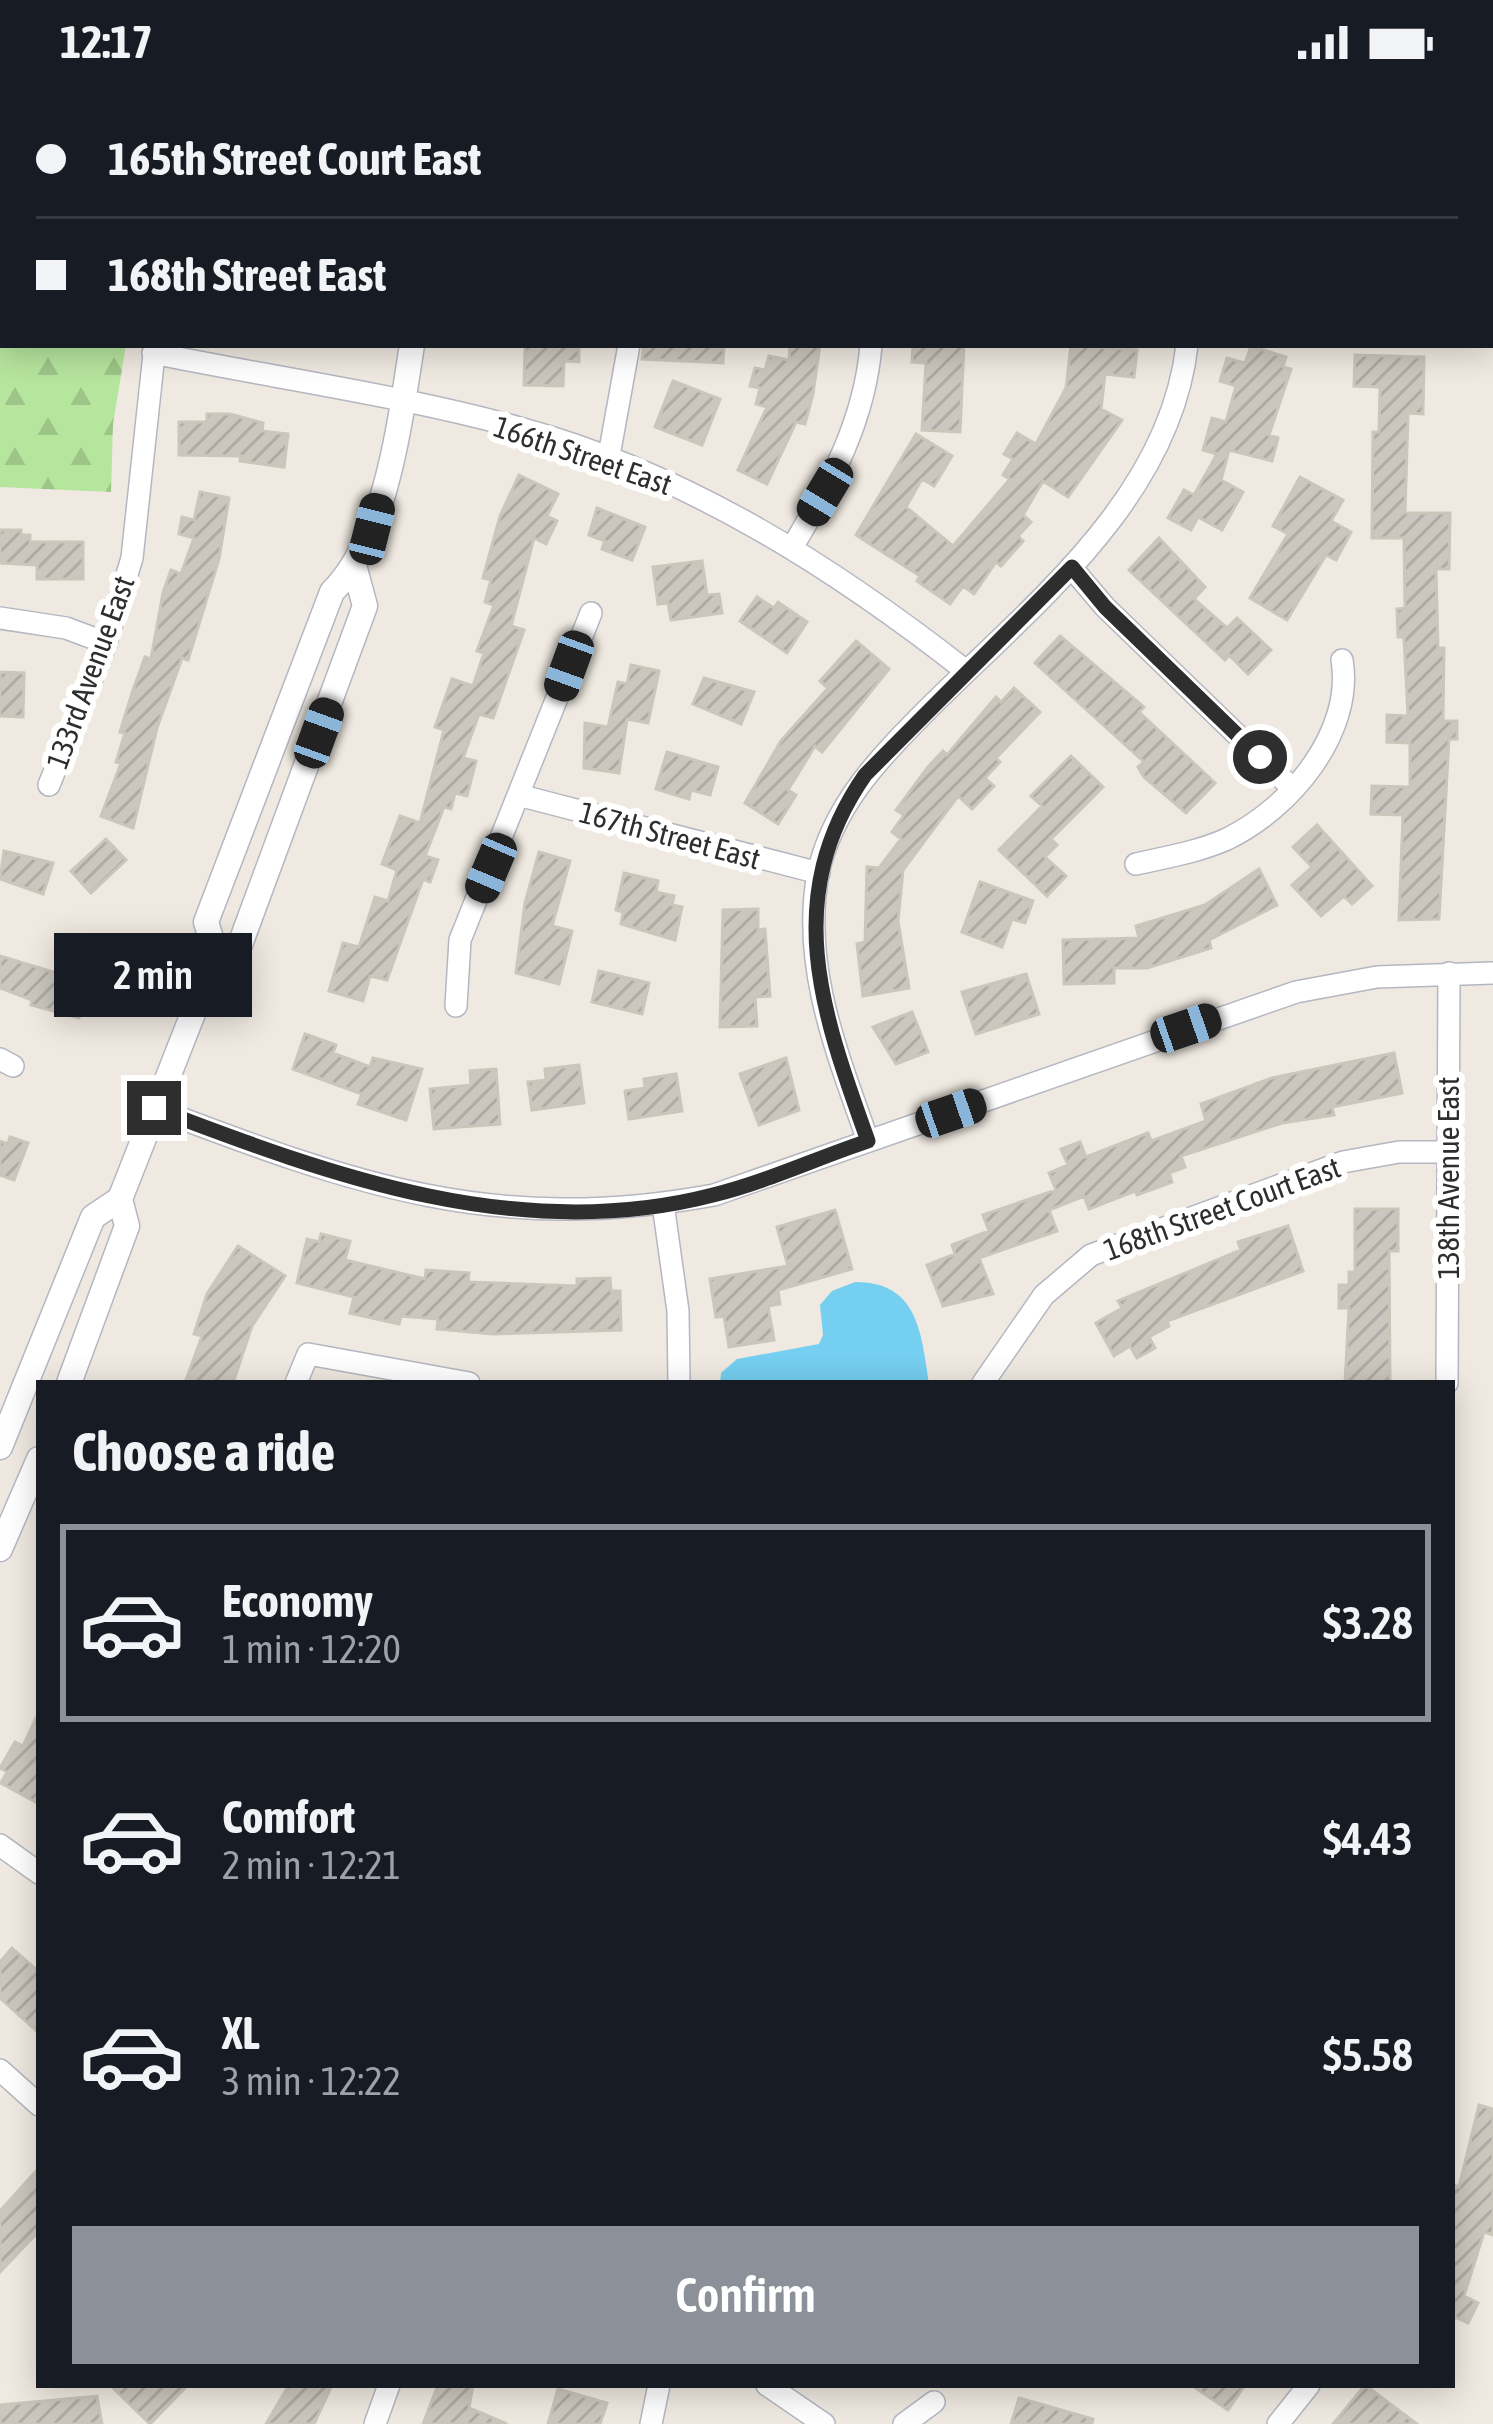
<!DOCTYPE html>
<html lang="en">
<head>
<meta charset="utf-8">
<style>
  body { margin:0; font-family:"Asap Condensed",sans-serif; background:#20242c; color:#f1f3f6; height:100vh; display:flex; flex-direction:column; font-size:45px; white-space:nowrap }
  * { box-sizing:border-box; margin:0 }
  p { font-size:39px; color:#9ea1a6 }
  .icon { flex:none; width:66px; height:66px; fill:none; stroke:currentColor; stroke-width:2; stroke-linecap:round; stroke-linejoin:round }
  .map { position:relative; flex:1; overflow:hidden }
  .drawer { position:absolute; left:36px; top:1296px; width:1419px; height:1008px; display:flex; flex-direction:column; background:#171b24; border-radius:0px; box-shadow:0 6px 30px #0003 }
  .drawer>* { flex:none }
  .top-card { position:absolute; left:0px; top:0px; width:1494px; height:264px; box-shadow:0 6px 30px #0003; display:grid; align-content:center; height:264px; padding:0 36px; background:#171b24 }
  .end { position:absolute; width:54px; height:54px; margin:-27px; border:15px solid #2e2e2e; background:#fff; box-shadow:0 0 0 6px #fff }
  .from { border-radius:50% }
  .bubble { position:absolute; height:84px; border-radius:0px; background:#171b24; box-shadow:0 6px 30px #0003; font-size:39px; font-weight:600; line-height:84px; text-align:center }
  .car { position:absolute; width:36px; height:72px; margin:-36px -18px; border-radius:15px; box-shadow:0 0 9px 3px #0007; background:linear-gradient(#222 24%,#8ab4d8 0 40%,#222 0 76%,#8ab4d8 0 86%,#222 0) }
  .top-card b { display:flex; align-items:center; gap:42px; height:114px; font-size:45px }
  .top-card b+b { border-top:3px solid #363941 }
  .top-card i { width:30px; height:30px; background:#f1f3f6 }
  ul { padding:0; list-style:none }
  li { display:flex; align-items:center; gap:36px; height:198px; margin:0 24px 18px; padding:0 12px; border:6px solid transparent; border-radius:0px }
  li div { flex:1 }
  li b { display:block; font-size:45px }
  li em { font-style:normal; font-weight:600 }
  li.current { border-color:#8c9099 }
  li>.icon { width:108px; height:108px; stroke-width:1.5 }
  h2 { padding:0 36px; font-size:54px; line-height:144px }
  .button { display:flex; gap:24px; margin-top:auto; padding:24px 36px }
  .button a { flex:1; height:138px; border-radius:0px; background:#8c9099; color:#fff; font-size:48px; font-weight:600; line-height:138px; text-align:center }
  .status { display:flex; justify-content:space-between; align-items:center; height:84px; padding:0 60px; background:#171b24; direction:ltr }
  .status svg { height:33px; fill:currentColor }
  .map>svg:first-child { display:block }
  .forest { fill:url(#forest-firs) }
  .water { fill:#75cff0 }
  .building { fill:url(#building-hatch); stroke:#cbc5ba; stroke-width:3 }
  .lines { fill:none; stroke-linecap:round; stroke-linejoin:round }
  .minor-casing { stroke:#b4b7c1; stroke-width:24 }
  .tertiary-casing { stroke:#b4b7c1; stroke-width:27 }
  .minor { stroke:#fff; stroke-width:21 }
  .tertiary { stroke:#fff; stroke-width:24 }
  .route { stroke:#2e2e2e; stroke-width:15 }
  .labels { text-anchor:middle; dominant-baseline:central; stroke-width:12; stroke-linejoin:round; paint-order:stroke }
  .street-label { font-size:30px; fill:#2e2e2e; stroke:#fff }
</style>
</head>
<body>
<div class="status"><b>12:17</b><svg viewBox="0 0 49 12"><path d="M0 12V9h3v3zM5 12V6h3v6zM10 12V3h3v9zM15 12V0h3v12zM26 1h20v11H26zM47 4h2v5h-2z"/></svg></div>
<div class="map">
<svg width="1493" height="2340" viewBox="0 0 1493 2340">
  <defs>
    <pattern id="forest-firs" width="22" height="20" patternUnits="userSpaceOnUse" patternTransform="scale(3)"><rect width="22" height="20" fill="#b6e59e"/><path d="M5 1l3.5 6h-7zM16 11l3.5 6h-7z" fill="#9dc588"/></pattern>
    <pattern id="building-hatch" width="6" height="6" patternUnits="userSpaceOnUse" patternTransform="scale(3)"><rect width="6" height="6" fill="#cbc7bf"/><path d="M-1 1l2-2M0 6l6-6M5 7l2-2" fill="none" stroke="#afaba4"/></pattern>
  </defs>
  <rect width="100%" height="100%" fill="#efe9e1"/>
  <!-- forest -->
  <path class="forest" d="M0,180L3,261H126L113,340L111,408L0,403Z"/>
  <!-- water -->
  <path class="water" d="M855,1198C917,1198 921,1246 929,1299H720L721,1289L737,1275L819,1260L823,1251L820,1221L832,1207Z"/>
  <!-- building -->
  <path class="building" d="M525,261H579V278L564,277L563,302L524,301Z
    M644,261H724L723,279L642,275Z
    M790,261H820L813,310L805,340L796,338L767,400L738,386L767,323L756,320L760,304L750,302L755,284L765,286L769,272L789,276Z
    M913,261H964L960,348L922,346L926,279L912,278Z
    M1071,261L1137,266L1134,293L1105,290L1101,325L1122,336L1068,413L1043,397L1023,431L1031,438L1018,452L1023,457L1001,482L996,478L974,510L963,502L950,520L917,497L920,492L856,451L916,350L952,372L934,402L922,395L906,423L953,462L1010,395L1003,391L1013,375L1004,370L1017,349L1036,360L1066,304Z
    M1251,262L1286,273L1283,283L1291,285L1269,351L1278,354L1272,377L1229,366L1221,396L1243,408L1222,446L1198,433L1191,446L1168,434L1184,406L1194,411L1217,370L1203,366L1212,334L1226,338L1236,302L1220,297L1227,274L1245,279Z
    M1355,271L1424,273L1423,330L1408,329L1405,429H1450L1449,485H1436L1438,564H1444L1443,637H1457V655H1449L1439,835L1399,836L1403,731L1371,730L1372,702L1410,703V659L1387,658V631L1408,632L1404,553H1398L1397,525L1405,524L1404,454H1372L1373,348H1379L1380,303L1354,302Z
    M673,297L720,315L702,361L655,343Z
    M207,330H230L263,339L262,347L288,350L284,383L240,377L241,372L179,371V338H207Z
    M519,391L558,410L547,432L557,437L546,460L534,454L511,542L524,546L493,634L479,630L463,674L476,677L467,712L455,709L451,725L444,723L425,772L438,776L430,798L423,795L387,896L370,892L363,917L329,907L343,859L359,863L375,813L388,817L397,786L382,780L400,732L420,739L444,646L435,643L452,595L473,602L484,569L477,567L494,521L485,518L491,496L483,494L500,432Z
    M1300,393L1343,416L1331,437L1351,448L1336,476L1326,471L1287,536L1250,514L1288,450L1273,442Z
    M200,408L229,414L219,475L188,576L182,574L157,644L133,744L101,732L121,679L116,678L125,649L120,648L132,609L145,573L151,575L163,509L171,486L181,490L194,454L179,450L182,433L194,436Z
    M597,424L645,443L632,476L602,465L605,457L589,451Z
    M0,446H21V451H30V458H83V495H37V481L0,479Z
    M1159,454L1205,503L1194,515L1227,544L1237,534L1271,566L1248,590L1229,571L1225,576L1129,486Z
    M702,477L707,511L719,510L722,529L671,536L668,519L658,520L653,483Z
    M757,513L774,524L778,518L807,538L787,569L740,537Z
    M1060,552L1144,623L1139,628L1215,699L1186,729L1144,693L1138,683L1144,678L1035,579Z
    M856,557L889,585L822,668L815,662L788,706L796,711L778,740L745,719L781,657L828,604L820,597Z
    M631,581L659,587L648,639L627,635L619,689L584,684L585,639L608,643L618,598L627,600Z
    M0,588L24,589L23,633L0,632Z
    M704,594L754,608L741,640L693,620Z
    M1014,604L1040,628L996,674L1000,678L985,694L994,702L972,725L958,712L903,786L898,837L909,904L863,912L857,860L865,858L867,783L879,784L901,755L892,748L904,731L896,726L928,683L943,667L947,671L996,613L1001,618Z
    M667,668L718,683L710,711L691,706L689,715L656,705Z
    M1071,672L1103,703L1051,755L1057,761L1045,773L1066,792L1047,812L999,766L1042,722L1031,712Z
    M1317,741L1372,802L1352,820L1344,812L1321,832L1292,801L1312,783L1293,763Z
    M106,755L126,776L91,809L71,787Z
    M4,767L53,779L43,810L0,795Z
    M539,768L570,777L552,842L572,847L559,900L516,889L525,819Z
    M1259,785L1277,821L1209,856L1211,864L1147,884H1114V899L1064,900L1063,856L1139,854L1136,842L1205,821Z
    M624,789L658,797L656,808L674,812L672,821L682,823L675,856L621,840L623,828L616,826Z
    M980,798L1033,817L1025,839L1012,835L1002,863L962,848Z
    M758,825V846L765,845L770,912L755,913L757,942L720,943L723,826Z
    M0,872L73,894L69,906L85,911L79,934L31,921L32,916L0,904Z
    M599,887L649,899L642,930L592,918Z
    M1026,890L1039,930L976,950L962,908Z
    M912,928L928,968L896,980L873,943Z
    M305,950L336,961L333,969L370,983L373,974L422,985L406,1036L358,1020L362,1010L293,985Z
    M1394,969L1402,1009L1332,1023L1334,1031L1282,1039L1181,1072L1185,1083L1169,1089L1172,1098L1137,1111L1135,1107L1089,1125L1084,1112L1049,1126L1057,1147L979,1174L993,1210L943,1222L927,1181L955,1170L952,1161L989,1147L983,1131L1056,1106L1049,1089L1068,1081L1061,1065L1080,1058L1086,1073L1148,1049L1151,1057L1206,1037L1201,1020L1272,994Z
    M786,974L799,1026L759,1041L740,990Z
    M579,981L584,1019L532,1026L528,998L546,996L545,985Z
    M496,985L500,1040L434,1045L430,1005L471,1001L470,987Z
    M676,990L682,1027L629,1035L625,1007L645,1004L644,995Z
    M10,1053L28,1059L14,1096L0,1091V1057L8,1060Z
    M1355,1125H1398V1167H1389L1390,1299H1345L1349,1224H1339V1201H1349V1188H1355Z
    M835,1126L852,1185L778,1206L780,1220L768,1222L774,1256L729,1263L724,1232L716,1233L710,1195L788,1182L777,1143Z
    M1288,1142L1303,1187L1167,1237L1169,1242L1149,1253L1155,1264L1137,1274L1130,1262L1114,1272L1096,1239L1122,1224L1118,1217L1241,1166L1238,1158Z
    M321,1150L350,1157L345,1176L425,1195L426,1186L469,1189L468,1198L577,1202V1195L610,1194L611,1207H620L621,1246L493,1250L437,1245L438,1235L401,1232L399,1240L350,1229L354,1213L297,1199L307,1155L319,1158Z
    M238,1162L285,1192L252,1242L233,1299H185L202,1252L194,1250L207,1210Z
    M39,1628V1720L1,1699L7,1688L0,1684L15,1658L23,1662Z
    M12,1864L39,1888V1949L0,1914V1878Z
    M1479,2021L1493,2025V2151L1484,2148L1464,2212L1478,2219L1468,2239L1455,2233L1452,2239V2100L1459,2103Z
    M39,2084V2147L0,2188V2127Z
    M110,2301H188L150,2340Z
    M289,2301H332L314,2340H266Z
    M438,2301H473L469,2324L507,2340H423Z
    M1191,2301H1245L1228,2326Z
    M1365,2301L1417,2340H1333Z
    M558,2305L607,2319L600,2340H548Z
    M97,2312L102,2340H0V2321Z
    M1019,2314L1093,2335L1092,2340H1011Z"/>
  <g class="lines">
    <defs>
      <path id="minor" d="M1191,0L1192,3
        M221,3V0
        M650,3V0
        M1258,3L1269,0
        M153,269C275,294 400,311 520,344C685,389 832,482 966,587
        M608,377L629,261
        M793,462C831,398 865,336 871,261
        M1071,483L1105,523L1291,703
        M0,534L66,544L106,559
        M49,701L106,559L132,474L155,261
        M522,712L819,789
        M1136,780C1167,773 1198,768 1227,755C1291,724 1354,648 1342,576
        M456,922L460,856L591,529
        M0,975L13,982
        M154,1024C356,1101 495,1151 714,1111L1296,908L1377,893L1493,889
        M868,1057C838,971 801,883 818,790C832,722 881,672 928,625C1031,522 1170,415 1187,261
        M663,1120L678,1227L679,1299
        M296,1299L308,1270L469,1299
        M983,1299L1044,1211L1091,1171L1343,1078L1399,1068H1449
        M1447,1299L1449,889
        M0,1761L39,1789
        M0,1986L39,2021
        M767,2301L824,2340
        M375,2340L389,2301
        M651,2340L659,2301
        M904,2340L934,2318
        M1278,2340L1309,2301"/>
      <path id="tertiary" d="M418,3V0
        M457,3V0
        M216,871L238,866L365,522L355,485
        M69,1299L127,1142L120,1115L216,871L206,838L332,508C387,453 400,336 412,261
        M0,1363L93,1133L120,1115
        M0,1465L39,1375"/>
    </defs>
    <!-- minor casing -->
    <use href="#minor" class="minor-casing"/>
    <!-- tertiary casing -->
    <use href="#tertiary" class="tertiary-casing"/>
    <!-- minor -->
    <use href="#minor" class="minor"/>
    <!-- tertiary -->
    <use href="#tertiary" class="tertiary"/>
  </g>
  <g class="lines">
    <!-- route -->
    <path class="route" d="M154,1024C332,1092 520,1161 713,1111C766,1098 817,1074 868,1057C822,929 780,814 865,691L1072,483L1105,523L1260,673"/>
  </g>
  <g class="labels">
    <!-- street labels -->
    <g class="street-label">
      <text transform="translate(583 371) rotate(19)">166th Street East</text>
      <text transform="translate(90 588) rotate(-70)">133rd Avenue East</text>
      <text transform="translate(670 751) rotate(15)">167th Street East</text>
      <text transform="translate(1448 1094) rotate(-90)">138th Avenue East</text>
      <text transform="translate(1222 1124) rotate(-20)">168th Street Court East</text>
    </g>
  </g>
</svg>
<i class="end from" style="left:1260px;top:673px"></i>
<i class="end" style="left:154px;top:1024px"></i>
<div class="bubble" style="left:54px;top:849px;width:198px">2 min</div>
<i class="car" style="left:825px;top:408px;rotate:211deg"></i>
<i class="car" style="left:372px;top:445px;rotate:14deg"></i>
<i class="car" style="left:569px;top:582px;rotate:200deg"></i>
<i class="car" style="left:319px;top:649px;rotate:20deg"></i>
<i class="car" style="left:491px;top:784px;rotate:203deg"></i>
<i class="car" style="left:1186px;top:944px;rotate:71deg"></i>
<i class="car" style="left:951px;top:1029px;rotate:71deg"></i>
<div class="top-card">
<b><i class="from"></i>165th Street Court East</b>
<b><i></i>168th Street East</b>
</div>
<section class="drawer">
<h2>Choose a ride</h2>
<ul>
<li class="current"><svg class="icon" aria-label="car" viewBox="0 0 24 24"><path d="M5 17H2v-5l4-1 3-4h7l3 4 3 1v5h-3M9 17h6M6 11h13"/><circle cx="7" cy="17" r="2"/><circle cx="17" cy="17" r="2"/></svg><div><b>Economy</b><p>1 min · 12:20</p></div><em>$3.28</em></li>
<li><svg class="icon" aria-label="car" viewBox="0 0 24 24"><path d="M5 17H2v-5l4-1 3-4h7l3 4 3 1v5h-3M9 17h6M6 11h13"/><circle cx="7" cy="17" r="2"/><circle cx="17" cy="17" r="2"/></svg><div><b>Comfort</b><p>2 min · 12:21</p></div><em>$4.43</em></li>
<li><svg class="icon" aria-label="car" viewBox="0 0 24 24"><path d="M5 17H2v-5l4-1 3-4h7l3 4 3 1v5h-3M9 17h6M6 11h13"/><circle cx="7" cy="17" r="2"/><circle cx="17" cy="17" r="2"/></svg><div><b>XL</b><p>3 min · 12:22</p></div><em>$5.58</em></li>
</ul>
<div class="button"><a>Confirm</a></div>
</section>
</div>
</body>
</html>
